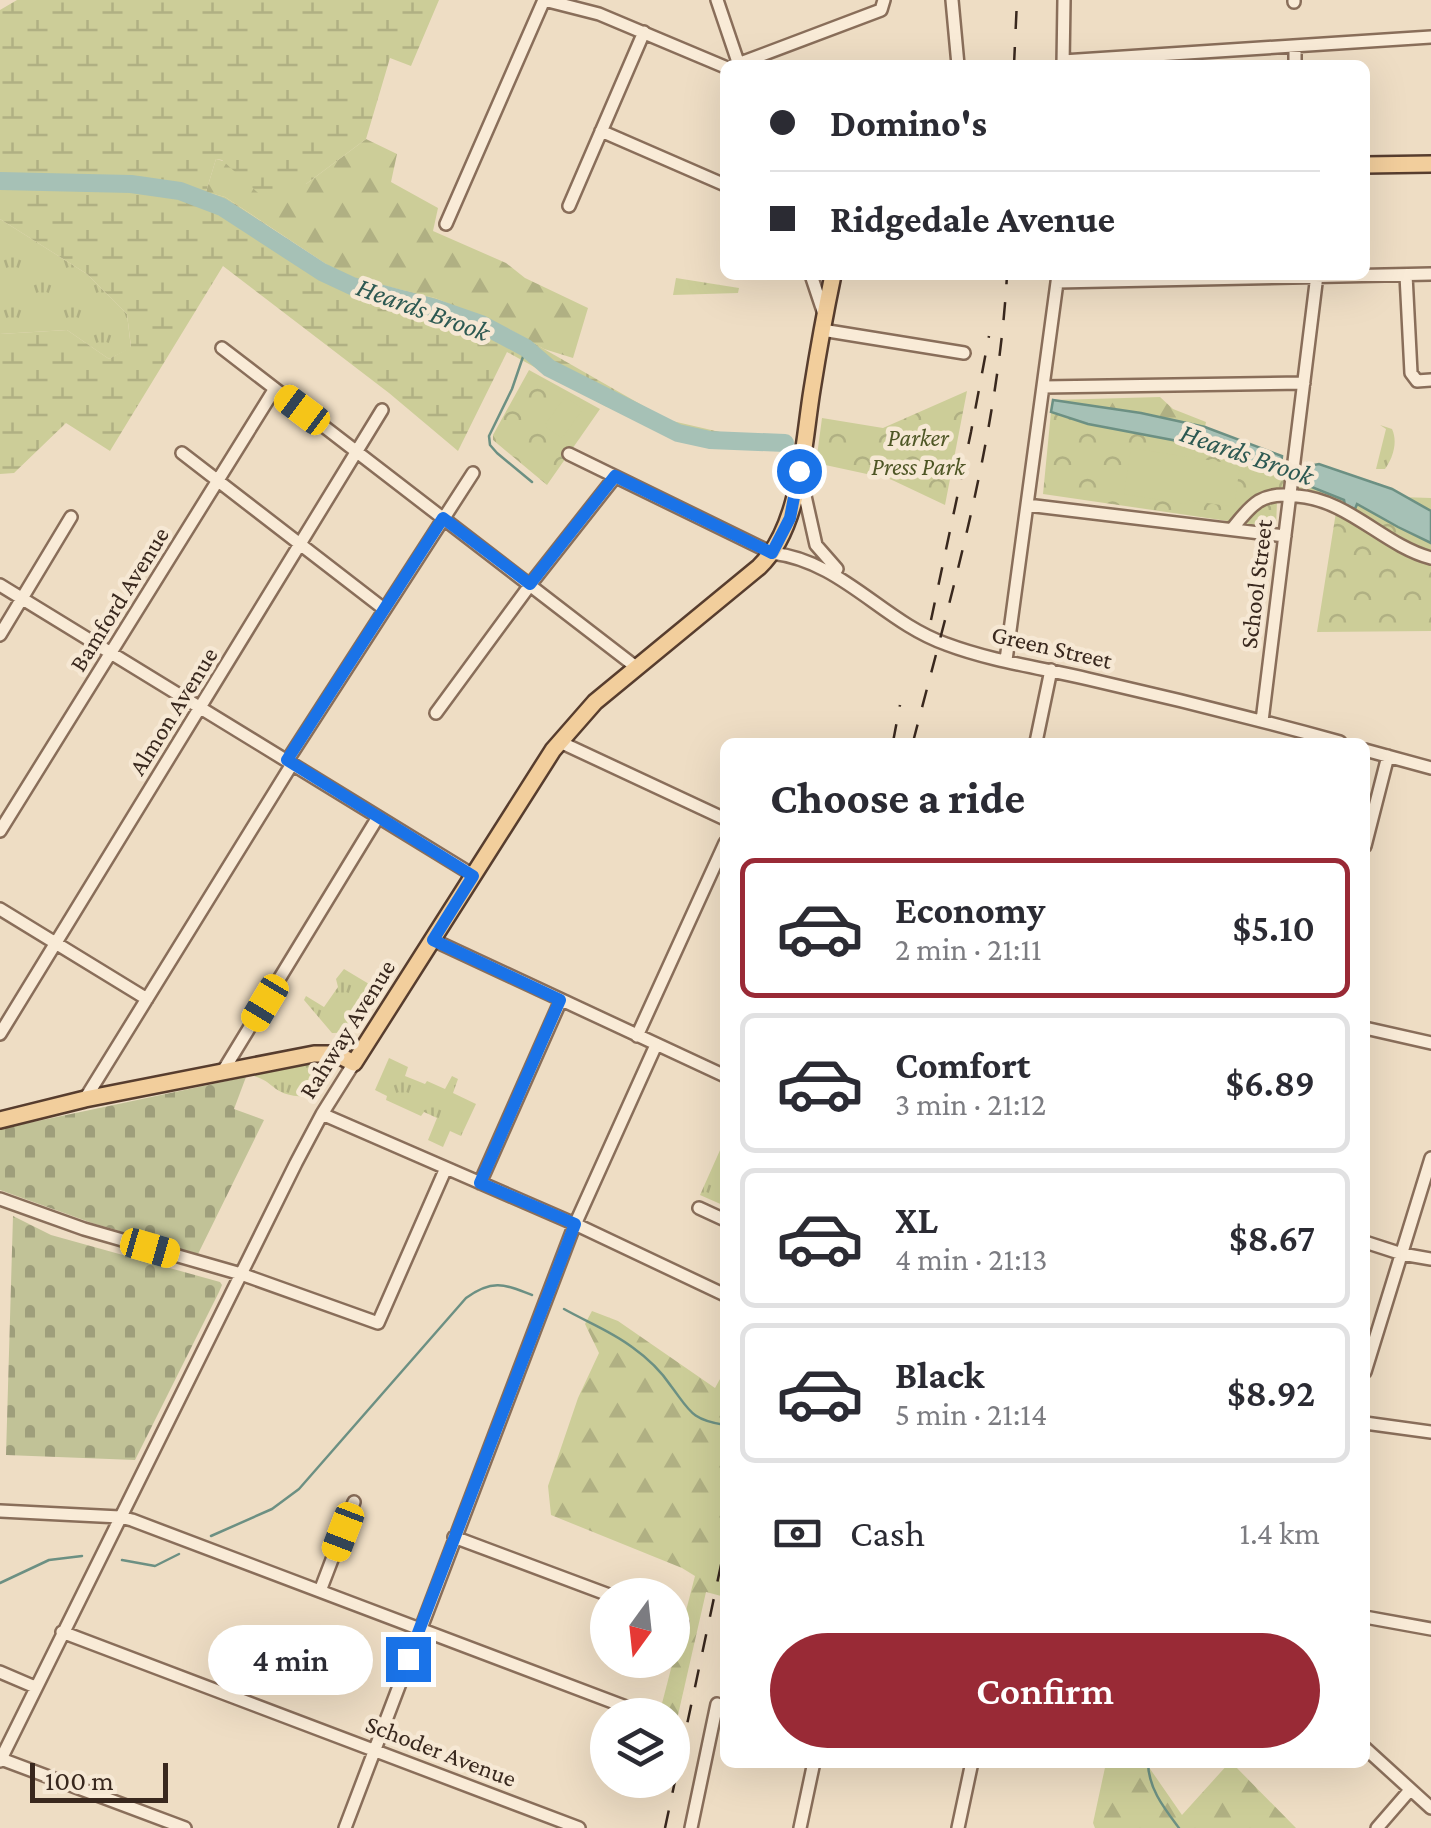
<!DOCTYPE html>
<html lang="en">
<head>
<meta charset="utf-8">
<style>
  body { margin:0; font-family:"Crimson Pro",serif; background:#f2f2f3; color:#2b2b33; height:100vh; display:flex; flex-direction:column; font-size:38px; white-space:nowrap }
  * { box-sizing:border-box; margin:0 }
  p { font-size:32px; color:#7c7c81 }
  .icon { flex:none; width:55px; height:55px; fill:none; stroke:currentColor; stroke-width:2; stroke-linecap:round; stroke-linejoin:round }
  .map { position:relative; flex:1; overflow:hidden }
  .sheet { position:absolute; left:720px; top:738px; width:650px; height:1030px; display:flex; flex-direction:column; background:#fff; border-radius:15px; box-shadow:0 10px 40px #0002 }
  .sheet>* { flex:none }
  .guide { position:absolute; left:720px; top:60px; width:650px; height:220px; border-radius:15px; box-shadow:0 10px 40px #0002; display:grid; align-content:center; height:220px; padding:0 50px; background:#fff }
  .needle { width:65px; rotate:195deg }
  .tools { position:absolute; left:590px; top:1578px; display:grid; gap:20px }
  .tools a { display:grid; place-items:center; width:100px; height:100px; border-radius:50%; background:#fff; box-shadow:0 10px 40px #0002; font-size:50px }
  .scale { position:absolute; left:30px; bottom:25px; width:138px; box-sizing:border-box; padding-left:10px; border:5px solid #39281e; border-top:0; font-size:28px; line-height:35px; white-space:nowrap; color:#39281e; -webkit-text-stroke:8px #f6e8d4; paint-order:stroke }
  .end { position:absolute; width:45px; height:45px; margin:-22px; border:12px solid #1a73e8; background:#fff; box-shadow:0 0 0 5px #fff }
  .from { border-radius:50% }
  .bubble { position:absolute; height:70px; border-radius:35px; background:#fff; box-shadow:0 10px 40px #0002; font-size:32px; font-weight:600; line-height:70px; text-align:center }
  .car { position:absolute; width:30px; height:60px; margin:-30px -15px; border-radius:12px; box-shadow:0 0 8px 2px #0007; background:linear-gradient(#f5c518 24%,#345 0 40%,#f5c518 0 76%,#345 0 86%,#f5c518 0) }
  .guide b { display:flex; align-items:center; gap:35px; height:95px; font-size:38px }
  .guide b+b { border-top:2px solid #e1e1e2 }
  .guide i { width:25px; height:25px; background:#2b2b33 }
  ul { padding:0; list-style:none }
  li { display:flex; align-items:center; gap:30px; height:140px; margin:0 20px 15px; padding:0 30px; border:5px solid #e1e1e2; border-radius:15px }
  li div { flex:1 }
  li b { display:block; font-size:38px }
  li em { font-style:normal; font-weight:600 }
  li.active { border-color:#992a36 }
  li>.icon { width:90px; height:90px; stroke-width:1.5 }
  h2 { padding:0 50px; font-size:45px; line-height:120px }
  .pay { display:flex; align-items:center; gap:25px; height:110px; padding:0 50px; font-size:38px }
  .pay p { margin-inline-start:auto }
  .cta { display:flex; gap:20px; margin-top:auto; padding:20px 50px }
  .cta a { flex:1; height:115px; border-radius:60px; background:#992a36; color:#fff; font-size:40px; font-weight:600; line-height:115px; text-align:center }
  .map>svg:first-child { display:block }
  .grass { fill:url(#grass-tufts) }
  .forest { fill:url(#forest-firs) }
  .wetland { fill:url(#wetland-marsh) }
  .cemetery { fill:url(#cemetery-stones) }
  .park { fill:url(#park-crowns) }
  .garden { fill:#cccd98 }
  .water { fill:#a6c1b6; stroke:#6c9083; stroke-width:2.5 }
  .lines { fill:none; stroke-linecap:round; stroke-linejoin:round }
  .stream { stroke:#6c9083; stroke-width:2.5 }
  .river { stroke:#a6c1b6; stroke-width:18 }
  .minor-casing { stroke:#896e5a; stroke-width:16 }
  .major-casing { stroke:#573d2e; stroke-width:20 }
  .minor { stroke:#f9ebd7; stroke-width:11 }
  .major { stroke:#f2ce9c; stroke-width:15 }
  .rail { stroke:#39281e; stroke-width:2.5; stroke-dasharray:18 18; stroke-linecap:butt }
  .route { stroke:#1a73e8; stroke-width:12 }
  .labels { text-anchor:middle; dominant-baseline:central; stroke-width:9; stroke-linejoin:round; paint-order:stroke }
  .park-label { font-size:25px; font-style:italic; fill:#4e5625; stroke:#f6e8d4 }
  .street-label { font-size:25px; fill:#39281e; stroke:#f6e8d4 }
  .water-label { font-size:28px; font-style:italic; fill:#2d5952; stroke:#f6e8d4 }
</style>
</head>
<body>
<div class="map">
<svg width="1431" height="1828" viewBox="0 0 1431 1828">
  <defs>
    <pattern id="grass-tufts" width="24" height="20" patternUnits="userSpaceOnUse" patternTransform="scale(2.5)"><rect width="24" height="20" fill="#cccd98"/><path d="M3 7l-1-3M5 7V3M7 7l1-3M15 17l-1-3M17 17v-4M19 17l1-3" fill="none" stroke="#b0b083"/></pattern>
    <pattern id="forest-firs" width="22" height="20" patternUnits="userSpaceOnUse" patternTransform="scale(2.5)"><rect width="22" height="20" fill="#cccd98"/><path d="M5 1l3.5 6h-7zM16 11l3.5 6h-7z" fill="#b0b083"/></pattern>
    <pattern id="wetland-marsh" width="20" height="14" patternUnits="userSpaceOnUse" patternTransform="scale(2.5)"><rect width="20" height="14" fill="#cccd98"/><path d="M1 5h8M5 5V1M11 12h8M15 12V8" fill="none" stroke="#b0b083"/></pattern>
    <pattern id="cemetery-stones" width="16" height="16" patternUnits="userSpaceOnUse" patternTransform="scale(2.5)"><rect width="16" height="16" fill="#c1c297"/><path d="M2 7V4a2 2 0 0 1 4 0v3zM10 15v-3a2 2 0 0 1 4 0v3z" fill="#9e9e7b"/></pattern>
    <pattern id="park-crowns" width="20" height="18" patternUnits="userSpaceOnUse" patternTransform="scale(2.5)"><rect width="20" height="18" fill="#cccd98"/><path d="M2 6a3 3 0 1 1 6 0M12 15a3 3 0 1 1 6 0" fill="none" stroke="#b0b083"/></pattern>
  </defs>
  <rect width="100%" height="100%" fill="#eeddc4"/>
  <!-- grass -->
  <path class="grass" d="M0,219L87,274L127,314L131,348L109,359L67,330L0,334Z
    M1380,425L1392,429C1398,442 1393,458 1385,469H1376L1386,429Z
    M344,969L379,990C367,1010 360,1034 332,1033L304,1000L306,996L324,1007L338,987L336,979Z
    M389,1058L408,1067L405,1076L425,1084L427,1081L445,1089L452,1076L458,1079L453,1093L476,1104L461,1136L450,1131L443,1147L428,1140L437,1118L424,1112L421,1116L386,1100L387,1096L375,1090Z
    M312,1062L321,1064L325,1066L327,1075L313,1097C300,1096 287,1097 276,1089C266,1081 264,1079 251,1075Z
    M725,1139V1206L700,1195Z"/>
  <!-- forest -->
  <path class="forest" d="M366,139L397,154L391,182L438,208L433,231L506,263L525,278L588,308L573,358L544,349L509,329L435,298L344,276L225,197L206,192L216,159L306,184Z
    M1160,397L1173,409L1206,422L1205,427L1141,413L1053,400Z
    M592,1311L618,1321L715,1388L725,1370V1597L706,1592L673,1737L672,1715H659L695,1576L682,1568L551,1515L548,1486L578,1398L599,1353L585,1324Z
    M1232,1763L1296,1828H1095L1093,1823L1106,1763H1146L1182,1815L1229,1763Z"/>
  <!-- wetland -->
  <path class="wetland" d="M17,0H439L411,66L390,58L366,139L306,184L267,201L222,160L216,159L206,192L225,197L343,276L435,298L509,329L668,420L720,432L786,436L783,450L693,443L605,406L507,352L458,451L389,393L223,266L110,451L66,423L14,473L0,474V334L67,330L109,359L131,347L127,314L87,274L0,219V10Z"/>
  <!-- cemetery -->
  <path class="cemetery" d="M246,1077L234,1109L264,1120L198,1254L92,1223L0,1190V1129Z
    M13,1216L51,1235L220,1282L222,1285L219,1292L135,1460L6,1455Z"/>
  <!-- park -->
  <path class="park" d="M676,278L739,288L738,293L673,295Z
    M529,370L600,409L547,485L493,440V435Z
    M967,391L945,505L890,479L816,463L822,418L883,428Z
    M1051,412L1088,424L1204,446L1340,495L1431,498V631L1317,632L1336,512L1318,506L1277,502L1276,528L1043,494Z"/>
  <!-- garden -->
  <path class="garden" d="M565,397L583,409L562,438L544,426Z
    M1131,448L1240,465L1234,507L1187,500L1186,504L1124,494Z"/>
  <!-- water -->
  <path class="water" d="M1053,400L1141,413L1205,427L1282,456L1280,475L1204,446L1088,424L1051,412Z
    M1307,463L1314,465L1319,464L1392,489L1431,511V543L1398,527L1357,504L1355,509L1345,505L1344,500L1304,484Z"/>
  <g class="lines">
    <!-- stream -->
    <path class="stream" d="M526,348L512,389L489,436L490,445L497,453L532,482
      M564,1309C587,1322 611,1331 632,1347C646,1357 661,1371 671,1386C690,1411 691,1420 725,1425
      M211,1536L272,1509L299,1489L466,1298C492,1279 504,1284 532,1295
      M122,1560L155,1566L179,1554
      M0,1583L49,1560L82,1556
      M1148,1762C1148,1788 1164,1808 1179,1828"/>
    <!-- river -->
    <path class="river" d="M0,181L131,184L180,191L222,207L322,272L352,286L435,308L481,324L526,348L549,368L678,433L710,440L785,443"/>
    <defs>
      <path id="minor" d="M544,0L599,14L725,67
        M717,0L739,65
        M952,0L958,65
        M1294,2V0
        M1063,61L1431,37
        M738,64L881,10L884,0
        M1063,65L1064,0
        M1295,65V46
        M601,131L725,185
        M569,206L644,32
        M446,224L544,0
        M811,275L824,314
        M1406,275L1411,373L1417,381L1431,380
        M1057,282L1431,274
        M822,330L964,353
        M222,348L636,667
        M1043,387L1304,383
        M182,453L384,609
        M569,454L772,553C842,561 883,622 946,644C991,661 1041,668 1088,679C1172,698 1256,719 1340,742
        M801,478L816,545L837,569
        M1027,505L1285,536
        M1232,529C1240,519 1248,508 1259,501C1271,494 1284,494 1297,496C1349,500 1383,545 1431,558
        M0,585L473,875
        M0,635L71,517
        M1006,660L1058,275
        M436,713L533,581L615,477
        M1262,721L1317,275
        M560,742L725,819
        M1036,742L1051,670
        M1365,750L1431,768
        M287,761L473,473
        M0,831L274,390
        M1365,846L1388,756
        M0,909L147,999
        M433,940L725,1076
        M1365,1028L1431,1043
        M0,1034L382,410
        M637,1036L725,843
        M223,1071L378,817
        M85,1099L292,764
        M322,1114L575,1224L725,1295
        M480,1183L561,1000
        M0,1199L84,1229L241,1274L378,1323L446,1168
        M699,1208L725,1220
        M1365,1242L1402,1254L1431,1259
        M1365,1372L1431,1158
        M1365,1423L1431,1432
        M0,1511L120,1517L132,1520L647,1715
        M454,1537L609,1595
        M320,1591L354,1502
        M1365,1617L1431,1629
        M672,1619L682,1623
        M62,1632L579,1828
        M0,1672L35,1687
        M1365,1748L1431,1808
        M1,1759L185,1828
        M0,1761L296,1163L322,1114L354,1063
        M345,1828L573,1229L656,1045
        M691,1828L717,1704
        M800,1828L814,1762
        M958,1828L972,1762
        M1377,1828L1410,1790"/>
      <path id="major" d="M1365,165L1431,164
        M0,1120L85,1099L314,1054H336L354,1063L553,750L595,702L759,567C801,527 803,445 812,390C818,352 825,313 833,275"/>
    </defs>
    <!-- minor casing -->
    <use href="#minor" class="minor-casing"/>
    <!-- major casing -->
    <use href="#major" class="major-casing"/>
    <!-- minor -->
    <use href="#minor" class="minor"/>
    <!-- major -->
    <use href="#major" class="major"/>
    <!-- rail -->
    <path class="rail" d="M1014,65L1017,0
      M931,620L971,432L989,336
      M893,742L900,705
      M913,742C953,588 998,435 1007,275
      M665,1828L725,1546"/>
  </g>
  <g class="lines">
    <!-- route -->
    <path class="route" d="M408,1659L575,1224L480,1183L560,1000L433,940L473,876L287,760L443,518L530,584L615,476L772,553L790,518L799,471"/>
  </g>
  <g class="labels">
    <!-- park labels -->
    <g class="park-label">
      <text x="918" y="437">Parker<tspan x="918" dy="29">Press Park</tspan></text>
    </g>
    <!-- street labels -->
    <g class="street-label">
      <text transform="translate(1256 584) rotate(-83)">School Street</text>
      <text transform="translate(119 599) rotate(-58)">Bamford Avenue</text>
      <text transform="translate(1052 647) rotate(13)">Green Street</text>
      <text transform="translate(173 711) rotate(-58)">Almon Avenue</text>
      <text transform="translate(347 1029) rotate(-58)">Rahway Avenue</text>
      <text transform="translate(441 1751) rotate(21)">Schoder Avenue</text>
    </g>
    <!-- water labels -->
    <g class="water-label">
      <text transform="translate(423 309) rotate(20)">Heards Brook</text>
      <text transform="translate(1247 454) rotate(19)">Heards Brook</text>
    </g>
  </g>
</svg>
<div class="tools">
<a><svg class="needle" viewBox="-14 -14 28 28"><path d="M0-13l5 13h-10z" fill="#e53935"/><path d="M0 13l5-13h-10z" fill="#7c7c81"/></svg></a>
<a><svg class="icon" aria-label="layers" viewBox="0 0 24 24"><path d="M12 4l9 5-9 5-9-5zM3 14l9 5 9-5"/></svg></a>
</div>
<div class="scale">100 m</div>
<i class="end from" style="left:799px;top:471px"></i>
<i class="end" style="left:408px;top:1659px"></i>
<div class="bubble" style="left:208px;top:1625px;width:165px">4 min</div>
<i class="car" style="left:302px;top:410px;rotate:307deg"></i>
<i class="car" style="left:265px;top:1003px;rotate:211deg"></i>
<i class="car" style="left:150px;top:1248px;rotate:106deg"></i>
<i class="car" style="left:343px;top:1532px;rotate:201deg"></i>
<div class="guide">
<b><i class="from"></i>Domino's</b>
<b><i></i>Ridgedale Avenue</b>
</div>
<section class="sheet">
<h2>Choose a ride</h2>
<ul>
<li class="active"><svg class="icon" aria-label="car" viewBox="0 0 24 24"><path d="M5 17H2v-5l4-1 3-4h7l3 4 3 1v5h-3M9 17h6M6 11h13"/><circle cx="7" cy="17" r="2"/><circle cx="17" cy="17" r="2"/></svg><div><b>Economy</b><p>2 min · 21:11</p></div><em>$5.10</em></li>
<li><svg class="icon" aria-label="car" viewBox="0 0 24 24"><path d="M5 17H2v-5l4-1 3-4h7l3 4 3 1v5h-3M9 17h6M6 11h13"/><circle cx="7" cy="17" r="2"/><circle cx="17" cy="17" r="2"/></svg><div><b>Comfort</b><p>3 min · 21:12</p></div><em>$6.89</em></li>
<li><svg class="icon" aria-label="car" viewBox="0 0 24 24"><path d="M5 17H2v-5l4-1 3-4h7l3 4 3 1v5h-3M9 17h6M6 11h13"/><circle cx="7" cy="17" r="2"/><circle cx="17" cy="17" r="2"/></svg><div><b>XL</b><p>4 min · 21:13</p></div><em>$8.67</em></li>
<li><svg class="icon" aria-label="car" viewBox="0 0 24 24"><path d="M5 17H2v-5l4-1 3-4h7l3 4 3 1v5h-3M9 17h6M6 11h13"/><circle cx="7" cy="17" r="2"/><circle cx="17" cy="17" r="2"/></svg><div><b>Black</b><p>5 min · 21:14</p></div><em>$8.92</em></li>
</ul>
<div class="pay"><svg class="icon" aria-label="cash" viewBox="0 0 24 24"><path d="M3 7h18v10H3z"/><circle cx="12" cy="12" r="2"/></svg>Cash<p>1.4 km</p></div>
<div class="cta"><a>Confirm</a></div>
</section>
</div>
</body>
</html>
